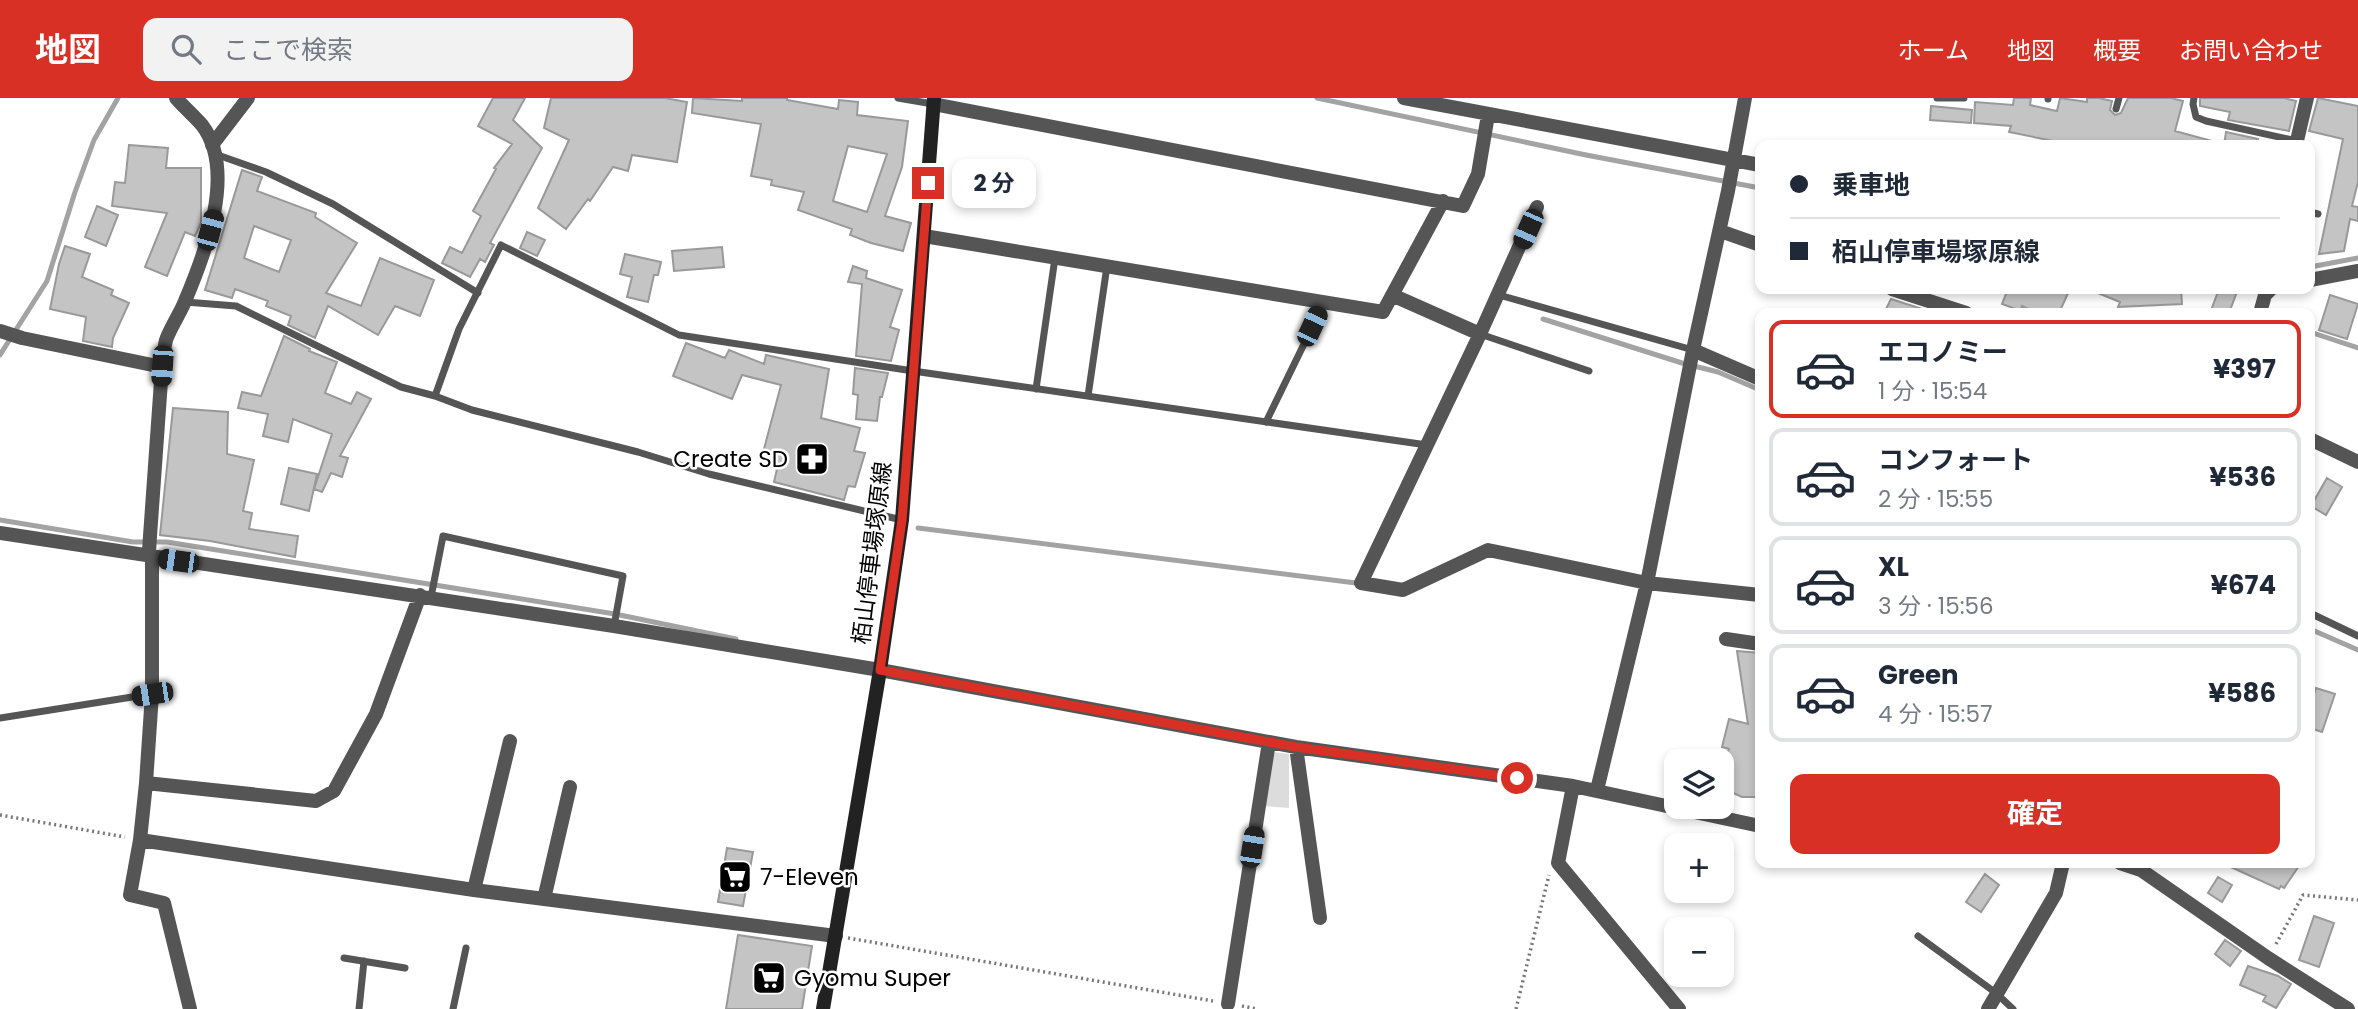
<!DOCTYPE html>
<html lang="ja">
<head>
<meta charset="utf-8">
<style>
  body { margin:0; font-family:Poppins,"Noto Sans JP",sans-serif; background:#f2f2f3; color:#1f2937; height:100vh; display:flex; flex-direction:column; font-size:26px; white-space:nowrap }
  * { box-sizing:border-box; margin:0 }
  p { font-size:23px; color:#747a83 }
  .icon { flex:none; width:38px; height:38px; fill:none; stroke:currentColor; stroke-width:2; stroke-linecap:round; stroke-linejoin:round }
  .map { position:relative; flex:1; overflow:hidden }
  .sheet { position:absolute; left:1755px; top:210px; width:560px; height:560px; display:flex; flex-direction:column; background:#fff; border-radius:14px; box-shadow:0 4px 10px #0003 }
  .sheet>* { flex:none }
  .hud { position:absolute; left:1755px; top:42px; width:560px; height:154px; border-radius:14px; box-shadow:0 4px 10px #0003; display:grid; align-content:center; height:154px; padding:0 35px; background:#fff }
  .controls { position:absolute; left:1664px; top:651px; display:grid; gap:14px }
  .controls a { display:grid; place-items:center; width:70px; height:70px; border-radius:14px; background:#fff; box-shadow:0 4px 10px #0003; font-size:35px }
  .end { position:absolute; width:32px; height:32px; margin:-16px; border:9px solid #d93025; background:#fff; box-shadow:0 0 0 4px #fff }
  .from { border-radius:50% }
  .bubble { position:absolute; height:49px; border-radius:14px; background:#fff; box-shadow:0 4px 10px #0003; font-size:23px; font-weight:700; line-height:49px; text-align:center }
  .car { position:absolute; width:21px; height:42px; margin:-21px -10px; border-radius:9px; box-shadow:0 0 5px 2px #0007; background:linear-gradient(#222 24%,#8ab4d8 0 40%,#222 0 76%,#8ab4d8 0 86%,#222 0) }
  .hud b { display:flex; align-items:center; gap:24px; height:66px; font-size:26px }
  .hud b+b { border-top:2px solid #e0e1e3 }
  .hud i { width:18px; height:18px; background:#1f2937 }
  ul { padding:12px 0 0; list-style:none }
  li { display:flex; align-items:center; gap:21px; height:98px; margin:0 14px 10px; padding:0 21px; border:4px solid #e0e1e3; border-radius:14px }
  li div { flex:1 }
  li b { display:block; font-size:26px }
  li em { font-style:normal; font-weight:700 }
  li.current { border-color:#d93025 }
  li>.icon { width:63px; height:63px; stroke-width:1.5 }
  .action { display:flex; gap:14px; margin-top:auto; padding:14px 35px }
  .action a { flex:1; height:80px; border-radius:14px; background:#d93025; color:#fff; font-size:28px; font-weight:700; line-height:80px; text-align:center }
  header { display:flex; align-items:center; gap:42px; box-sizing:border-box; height:98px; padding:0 35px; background:#d93025; color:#fff }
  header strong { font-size:33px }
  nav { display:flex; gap:38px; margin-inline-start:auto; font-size:24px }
  .search { width:490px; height:63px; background:#f2f2f3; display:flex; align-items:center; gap:18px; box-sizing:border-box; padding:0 24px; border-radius:14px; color:#747a83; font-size:26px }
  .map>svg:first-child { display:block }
  .green { fill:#dcdcdc }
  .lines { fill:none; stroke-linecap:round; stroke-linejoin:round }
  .stream { stroke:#a3a3a3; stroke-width:5 }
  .building { fill:#c4c4c4; stroke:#999; stroke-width:2; fill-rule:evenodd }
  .path { stroke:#777; stroke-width:3.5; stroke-dasharray:2 3.5; stroke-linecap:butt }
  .service { stroke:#555; stroke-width:7 }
  .minor { stroke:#555; stroke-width:14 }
  .secondary { stroke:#222; stroke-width:14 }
  .route { stroke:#d93025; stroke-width:9 }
  .labels { text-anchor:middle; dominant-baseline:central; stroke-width:5; stroke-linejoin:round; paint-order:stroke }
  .poi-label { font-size:23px; fill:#000; stroke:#fff; text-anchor:start }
  .street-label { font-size:23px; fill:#000; stroke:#fff }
</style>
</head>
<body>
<header>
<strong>地図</strong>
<div class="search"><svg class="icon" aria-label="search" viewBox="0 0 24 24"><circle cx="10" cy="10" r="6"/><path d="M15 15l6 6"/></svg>ここで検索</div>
<nav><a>ホーム</a><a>地図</a><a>概要</a><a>お問い合わせ</a></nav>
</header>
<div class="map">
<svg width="2358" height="911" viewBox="0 0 2358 911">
  <rect width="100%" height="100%" fill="#fff"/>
  <!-- green -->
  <path class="green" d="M1273,654L1289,656V710L1264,708Z"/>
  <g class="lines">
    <!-- stream -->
    <path class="stream" d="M1317,0L1586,57L1760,90
      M2310,169L2358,160
      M1543,221L1682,265L1718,274L1760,292
      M2310,234L2358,250
      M0,257L47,183L75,94L94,42L118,0
      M0,422L133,444H167L615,516L736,541
      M918,430L1356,485L1358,481
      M2310,531L2358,552"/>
  </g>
  <!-- building -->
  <path class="building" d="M493,0H525L513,22L542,50L490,145L494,147L485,164L480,161L470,179L442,165L450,149L462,155L481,118L473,113L496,71L494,70L512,46L478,28Z
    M551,0H665L687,4L677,64L632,57L628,73L613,69L590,103L588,101L566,131L538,110L569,42L544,30Z
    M693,0L742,3V0H787V2L838,11L839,2L858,4L857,17L908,23L902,69L885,118L911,125L903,153L871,145L850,137L852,131L798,112L804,94L771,87L772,82L751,78L761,26L692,15ZM848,48L887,56L867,114L833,103Z
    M2014,0H2031L2030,7L2057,13L2060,0L2087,4V0H2099L2112,3L2110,12L2115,17L2121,15L2128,0H2171L2183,3L2175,33L2212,43V47H2073L2009,34L2011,28L1974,25L1975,4L2013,7Z
    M2200,0H2284L2296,3L2289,33L2228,22L2230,14L2200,8Z
    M2318,0L2358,8V84L2352,108L2358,109V123L2350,121L2344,153L2319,156L2343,41L2309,33Z
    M1931,8L1972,12L1971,25L1930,22Z
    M2226,34L2258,41L2255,47H2224Z
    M129,47L168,50L166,70H201V125L195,138L185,134L167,178L145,169L167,115L112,108L115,84L125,85Z
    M242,72L262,79L257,93L316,115L315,119L357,145L326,195L361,208L380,160L434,182L420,218L395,208L378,237L328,208L315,240L288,227L291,218L266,208L268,203L235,191L232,200L205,192ZM254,128L291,142L279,174L244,160Z
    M97,108L118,117L106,148L85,139Z
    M527,134L545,142L537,158L520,150Z
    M65,148L90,156L82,179L113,192L111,197L129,205L113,240L112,249L83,243L86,219L50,211L59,166Z
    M722,149L724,169L674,173L672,153Z
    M625,156L661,164L658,177H654L648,204L627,199L632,179L620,176Z
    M853,168L867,173L866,180L902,192L890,229L899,232L891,263L856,258L862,186L848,184Z
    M2008,191H2070L2059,215H2037L2022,208L2021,213L2002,206Z
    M2088,191H2181L2182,206L2118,209L2120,204Z
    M2219,191H2238L2229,215H2210Z
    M2330,197L2358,206L2347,241L2319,232Z
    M1891,201L1922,211L1930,215H1884Z
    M284,238L310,251L309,253L337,264L325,295L351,306L357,294L371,301L340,358L348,360L342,379L331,375L322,394L314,391L332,336L293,321L288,344L263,338L268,316L238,310L242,294L261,298Z
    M686,245L725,260L729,252L764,266L766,257L829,271L821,320L860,330L854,353L865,355L855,389L848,388L844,402L774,384L777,371L760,366L781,287L742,277L732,301L673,278Z
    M855,270L888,275L882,299H880L877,323L856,321L858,297L853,296Z
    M173,310L228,314L227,356L254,362L243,413L252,415L249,431L298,438L295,459L210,443L160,437Z
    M289,370L317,376L309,413L281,406Z
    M2327,380L2342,389L2326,417L2311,408Z
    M1737,553L1760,555V699H1742L1722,690V668L1729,651L1722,649L1729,621L1748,626Z
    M2316,590L2335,596L2322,634L2310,630V608Z
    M727,750L753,754L743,808L718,804Z
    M2222,765H2301L2284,790L2281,788L2279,791Z
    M1985,776L1999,787L1981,814L1966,804Z
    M2218,779L2232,787L2222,804L2208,795Z
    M2314,818L2334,825L2319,869L2299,862Z
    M738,837L812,848L802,911H726Z
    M2225,842L2241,853L2230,868L2215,856Z
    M2248,868L2278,878L2291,886L2276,910L2263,903L2266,898L2240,887Z"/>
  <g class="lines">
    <!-- path -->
    <path class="path" d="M0,717L125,739
      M848,840L1213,903
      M2276,846L2303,797L2358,802
      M1242,908L1257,911
      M1516,911L1549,777"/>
    <!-- service -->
    <path class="service" d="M898,0L933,6
      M1937,0H1964
      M2194,0L2193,6L2196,19L2206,23L2297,43
      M2048,1V0
      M2116,11L2119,0
      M215,56L266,74L333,106L478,195
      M2310,114L2318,116
      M1499,197L1693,252
      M185,204L236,208L401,289L435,298
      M1480,236L1589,273
      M1036,291L1055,160
      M1088,298L1107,168
      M1266,324L1324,205
      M902,422L709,376L638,354L472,312L435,298L459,231L501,147L679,237L913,273L1427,347
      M431,499L443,438L623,478L614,528
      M2310,515L2358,538
      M0,620L151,596
      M1918,838L1996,895L2013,911
      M344,860L405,870
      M359,911L364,863
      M453,911L466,850"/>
    <!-- minor -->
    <path class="minor" d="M176,0C184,9 194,18 202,27C237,73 205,156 185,203C180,216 171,228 166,242C164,250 163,260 162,269L150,438L149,454L152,459V596L146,685L316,703L334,693L376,616L420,497
      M1404,0L1760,67
      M933,6L1463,108L1478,76L1488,17
      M212,47L248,0
      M2296,47L2307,0
      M1720,133L1760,147
      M924,138L1383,214L1443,103
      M2310,182L2358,173
      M1892,191L1966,215
      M1392,197L1480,236L1537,109
      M2260,215L2265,197L2271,191
      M0,233L22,240L162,269
      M1480,236L1361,485L1403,492L1488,452L1647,485L1760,497
      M1693,252L1760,281
      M2310,341L2358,364
      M0,435L614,528L880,572L1296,649L1573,688L1760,728
      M1726,541L1760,546
      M1296,649L1320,820
      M146,685L140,742L474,792L836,838
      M1573,688L1558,765L1679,911
      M1597,692L1647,485L1693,252L1728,93L1745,0
      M140,742L130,797L164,805L190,911
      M2120,765L2141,772L2268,860L2348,911
      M474,792L510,643
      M544,801L570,689
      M1228,906L1269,644
      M1988,911L2056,795L2063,765"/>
    <!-- secondary -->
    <path class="secondary" d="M823,911L880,572L902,422L934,0"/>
  </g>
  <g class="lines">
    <!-- route -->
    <path class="route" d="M928,85L902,422L880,572L1296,649L1517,680"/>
  </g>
  <!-- icons -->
  <defs>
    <symbol id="pharmacy-square" viewBox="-11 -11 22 22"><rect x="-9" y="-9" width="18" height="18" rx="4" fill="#000" stroke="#fff"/><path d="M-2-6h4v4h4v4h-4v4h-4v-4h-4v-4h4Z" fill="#fff"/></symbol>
    <symbol id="supermarket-square" viewBox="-11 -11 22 22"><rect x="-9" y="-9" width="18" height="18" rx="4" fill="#000" stroke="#fff"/><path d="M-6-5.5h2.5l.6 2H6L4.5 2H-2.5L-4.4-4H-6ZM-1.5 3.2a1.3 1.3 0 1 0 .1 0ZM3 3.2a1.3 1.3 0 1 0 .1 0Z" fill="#fff"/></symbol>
  </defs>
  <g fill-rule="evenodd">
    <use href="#pharmacy-square" x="793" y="342" width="38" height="38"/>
    <use href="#supermarket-square" x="716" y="760" width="38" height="38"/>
    <use href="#supermarket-square" x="750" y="861" width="38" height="38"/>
  </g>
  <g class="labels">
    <!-- poi labels -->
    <g class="poi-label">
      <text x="788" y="361" text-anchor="end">Create SD</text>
      <text x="760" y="779">7-Eleven</text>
      <text x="794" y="880">Gyomu Super</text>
    </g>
    <!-- street labels -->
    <g class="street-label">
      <text transform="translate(872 455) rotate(-83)">栢山停車場塚原線</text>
    </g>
  </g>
</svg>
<div class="controls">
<a><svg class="icon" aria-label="layers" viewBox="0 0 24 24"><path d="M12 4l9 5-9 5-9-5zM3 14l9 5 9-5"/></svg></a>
<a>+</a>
<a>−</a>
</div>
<i class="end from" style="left:1517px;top:680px"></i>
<i class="end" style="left:928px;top:85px"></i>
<div class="bubble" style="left:952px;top:61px;width:84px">2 分</div>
<i class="car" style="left:1528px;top:131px;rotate:204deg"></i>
<i class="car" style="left:210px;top:132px;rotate:15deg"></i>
<i class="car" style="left:1312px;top:228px;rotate:25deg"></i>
<i class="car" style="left:162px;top:268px;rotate:184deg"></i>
<i class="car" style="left:178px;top:463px;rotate:278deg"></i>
<i class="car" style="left:152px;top:596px;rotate:261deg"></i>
<i class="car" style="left:1252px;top:749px;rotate:9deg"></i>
<div class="hud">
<b><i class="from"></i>乗車地</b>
<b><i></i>栢山停車場塚原線</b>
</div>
<section class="sheet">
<ul>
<li class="current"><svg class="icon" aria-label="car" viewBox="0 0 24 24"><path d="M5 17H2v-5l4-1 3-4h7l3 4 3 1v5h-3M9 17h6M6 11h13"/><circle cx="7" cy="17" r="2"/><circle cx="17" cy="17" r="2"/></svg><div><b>エコノミー</b><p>1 分 · 15:54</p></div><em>¥397</em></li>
<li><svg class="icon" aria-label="car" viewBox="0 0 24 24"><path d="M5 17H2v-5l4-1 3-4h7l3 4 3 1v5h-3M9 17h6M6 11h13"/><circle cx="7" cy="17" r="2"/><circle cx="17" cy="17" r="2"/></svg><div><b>コンフォート</b><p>2 分 · 15:55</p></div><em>¥536</em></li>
<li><svg class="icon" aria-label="car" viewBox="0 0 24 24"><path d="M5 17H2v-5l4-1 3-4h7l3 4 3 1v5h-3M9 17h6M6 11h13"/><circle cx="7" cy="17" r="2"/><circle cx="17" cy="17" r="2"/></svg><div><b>XL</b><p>3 分 · 15:56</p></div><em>¥674</em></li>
<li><svg class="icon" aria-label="car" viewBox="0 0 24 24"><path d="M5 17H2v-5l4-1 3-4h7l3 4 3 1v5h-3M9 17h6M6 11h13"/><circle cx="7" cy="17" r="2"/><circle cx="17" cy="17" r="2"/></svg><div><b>Green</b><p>4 分 · 15:57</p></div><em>¥586</em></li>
</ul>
<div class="action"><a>確定</a></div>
</section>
</div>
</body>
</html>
